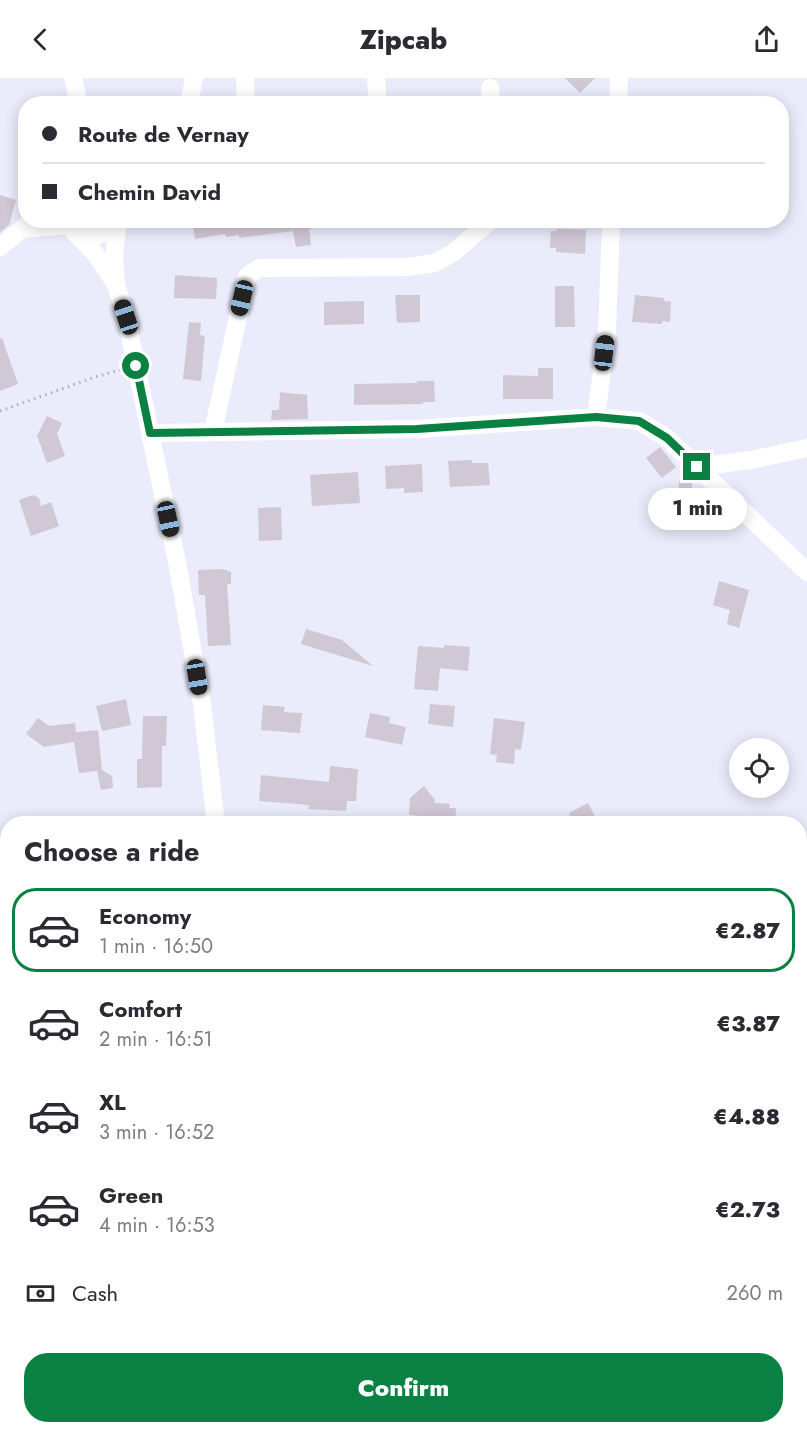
<!DOCTYPE html>
<html lang="en">
<head>
<meta charset="utf-8">
<style>
  body { margin:0; font-family:Jost,sans-serif; background:#f2f2f3; color:#2b2b33; height:100vh; display:flex; flex-direction:column; font-size:22px; white-space:nowrap }
  * { box-sizing:border-box; margin:0 }
  p { font-size:20px; color:#7c7c81 }
  .icon { flex:none; width:33px; height:33px; fill:none; stroke:currentColor; stroke-width:2; stroke-linecap:round; stroke-linejoin:round }
  .map { position:relative; flex:1; overflow:hidden }
  .sheet { position:absolute; left:0px; top:738px; width:807px; height:618px; display:flex; flex-direction:column; background:#fff; border-radius:24px 24px 0 0; box-shadow:0 3px 15px #0003 }
  .sheet>* { flex:none }
  .hud { position:absolute; left:18px; top:18px; width:771px; height:132px; border-radius:24px; box-shadow:0 3px 15px #0003; display:grid; align-content:center; height:132px; padding:0 24px; background:#fff }
  .buttons { position:absolute; left:729px; top:660px; display:grid; gap:12px }
  .buttons a { display:grid; place-items:center; width:60px; height:60px; border-radius:50%; background:#fff; box-shadow:0 3px 15px #0003; font-size:30px }
  .end { position:absolute; width:27px; height:27px; margin:-14px; border:8px solid #0b8043; background:#fff; box-shadow:0 0 0 3px #fff }
  .from { border-radius:50% }
  .bubble { position:absolute; height:42px; border-radius:21px; background:#fff; box-shadow:0 3px 15px #0003; font-size:20px; font-weight:800; line-height:42px; text-align:center }
  .car { position:absolute; width:18px; height:36px; margin:-18px -9px; border-radius:8px; box-shadow:0 0 4px 2px #0007; background:linear-gradient(#222 24%,#8ab4d8 0 40%,#222 0 76%,#8ab4d8 0 86%,#222 0) }
  .hud b { display:flex; align-items:center; gap:21px; height:57px; font-size:22px }
  .hud b+b { border-top:2px solid #e1e1e2 }
  .hud i { width:15px; height:15px; background:#2b2b33 }
  ul { padding:0; list-style:none }
  li { display:flex; align-items:center; gap:18px; height:84px; margin:0 12px 9px; padding:0 12px; border:3px solid transparent; border-radius:24px }
  li div { flex:1 }
  li b { display:block; font-size:22px }
  li em { font-style:normal; font-weight:800 }
  li.on { border-color:#0b8043 }
  li>.icon { width:54px; height:54px; stroke-width:1.5 }
  h2 { padding:0 24px; font-size:27px; line-height:72px }
  .pay { display:flex; align-items:center; gap:15px; height:66px; padding:0 24px; font-size:22px }
  .pay p { margin-inline-start:auto }
  .action { display:flex; gap:12px; margin-top:auto; padding:12px 24px }
  .action a { flex:1; height:69px; border-radius:24px; background:#0b8043; color:#fff; font-size:24px; font-weight:800; line-height:69px; text-align:center }
  header { display:flex; justify-content:space-between; align-items:center; height:78px; padding:0 24px; background:#fff; font-size:27px; font-weight:800 }
  .map>svg:first-child { display:block }
  .building { fill:#d1c8d6 }
  .lines { fill:none; stroke-linecap:round; stroke-linejoin:round }
  .path { stroke:#aeaebb; stroke-width:3; stroke-dasharray:1.5 4.5; stroke-linecap:butt }
  .minor { stroke:#fff; stroke-width:18 }
  .route { stroke:#0b8043; stroke-width:8 }
</style>
</head>
<body>
<header><svg class="icon" aria-label="back" viewBox="0 0 24 24"><path d="M15 5l-7 7 7 7"/></svg>Zipcab<svg class="icon" aria-label="share" viewBox="0 0 24 24"><path d="M12 15V3M7 8l5-5 5 5M5 13v7h14v-7"/></svg></header>
<div class="map">
<svg width="807" height="1356" viewBox="0 0 807 1356">
  <rect width="100%" height="100%" fill="#eaebfb"/>
  <!-- building -->
  <path class="building" d="M565,0H595L580,15Z
    M0,117L16,122L9,147L0,154Z
    M192,142H313V150L309,151L311,167L296,169L293,153L239,160V157L226,159L225,156L195,161Z
    M557,151L586,152L585,176L556,174V170H550L551,153H557Z
    M175,197L217,200L216,221L174,220Z
    M555,208H574L575,249H555Z
    M395,217H420V244L397,245Z
    M635,217L664,220V223L671,224L670,244L662,243V246L632,244Z
    M364,223V246L324,247V224Z
    M189,244L201,245L200,257L205,258L201,303L183,301Z
    M2,260L18,306L0,313V261Z
    M538,290H553V321H503V297L538,298Z
    M417,303H434L435,324H423V326L354,327V306L417,305Z
    M280,314L307,317L308,341L271,342L272,332H279Z
    M47,338L62,345L57,356L65,378L47,385L37,358Z
    M660,369L676,389L662,400L646,380Z
    M472,382V385H488L490,407L450,409L448,383Z
    M422,386L423,414L404,415V410L386,411L385,388Z
    M358,394L360,425L312,428L310,397Z
    M679,404L692,405L691,422L679,421Z
    M33,417L39,420L41,428L51,424L59,448L31,458L19,422Z
    M281,429L282,462L259,463L258,430Z
    M222,491L231,494V506H227L231,567L208,568L205,517H199L198,492Z
    M719,503L749,512L739,550L727,546L730,532L713,527Z
    M306,551L342,562L373,588L301,566Z
    M444,567L470,569L468,593L440,590L438,613L414,611L418,568L444,570Z
    M126,621L131,647L102,653L96,628Z
    M430,626L455,628L453,649L428,646Z
    M263,627L285,629L284,634L302,635L300,655L261,652Z
    M370,635L390,639L389,645L406,649L402,667L365,659Z
    M143,638H167L166,668H162V709L137,710V681H142Z
    M38,640L49,648L75,645L76,654L98,652L102,692L112,698L113,710L101,712L97,693L79,695L74,664L44,669L26,656Z
    M494,640L525,644L521,672L515,671L514,686L496,684L497,677L490,676Z
    M330,688L358,691L356,723H347L346,733L308,731L309,727L259,723L261,697L329,704Z
    M424,708L435,722V725L450,726L449,730H456L455,746L434,744V739L409,737L410,720Z
    M588,725L599,746H574L569,735Z"/>
  <g class="lines">
    <!-- path -->
    <path class="path" d="M0,333L95,299L120,292"/>
    <!-- minor -->
    <path class="minor" d="M73,0L79,26
      M245,0L246,26
      M376,0L378,26
      M490,10L491,26
      M189,26L194,0
      M618,26L619,0
      M63,142C78,164 105,162 119,142
      M118,144L114,180L116,207L126,239L177,484L202,626L216,746
      M24,151L67,147
      M73,153L94,174L115,205
      M0,169L33,142
      M596,339L607,254L611,142
      M213,353L247,198L259,190L408,189L435,185L454,174L491,142
      M150,355L417,351L596,339L639,343L667,360L807,494
      M697,389L751,382L807,370
      M0,999L8,1001
      M216,1348V1356"/>
  </g>
  <g class="lines">
    <!-- route -->
    <path class="route" d="M136,288L150,355L417,351L596,339L639,343L667,360L697,389"/>
  </g>
</svg>
<div class="buttons">
<a><svg class="icon" aria-label="locate" viewBox="0 0 24 24"><circle cx="12" cy="12" r="6"/><path d="M12 2v4M12 18v4M2 12h4M18 12h4"/></svg></a>
</div>
<i class="end from" style="left:136px;top:288px"></i>
<i class="end" style="left:697px;top:389px"></i>
<div class="bubble" style="left:648px;top:410px;width:99px">1 min</div>
<i class="car" style="left:242px;top:220px;rotate:193deg"></i>
<i class="car" style="left:126px;top:239px;rotate:342deg"></i>
<i class="car" style="left:604px;top:275px;rotate:7deg"></i>
<i class="car" style="left:168px;top:441px;rotate:168deg"></i>
<i class="car" style="left:197px;top:599px;rotate:171deg"></i>
<div class="hud">
<b><i class="from"></i>Route de Vernay</b>
<b><i></i>Chemin David</b>
</div>
<section class="sheet">
<h2>Choose a ride</h2>
<ul>
<li class="on"><svg class="icon" aria-label="car" viewBox="0 0 24 24"><path d="M5 17H2v-5l4-1 3-4h7l3 4 3 1v5h-3M9 17h6M6 11h13"/><circle cx="7" cy="17" r="2"/><circle cx="17" cy="17" r="2"/></svg><div><b>Economy</b><p>1 min · 16:50</p></div><em>€2.87</em></li>
<li><svg class="icon" aria-label="car" viewBox="0 0 24 24"><path d="M5 17H2v-5l4-1 3-4h7l3 4 3 1v5h-3M9 17h6M6 11h13"/><circle cx="7" cy="17" r="2"/><circle cx="17" cy="17" r="2"/></svg><div><b>Comfort</b><p>2 min · 16:51</p></div><em>€3.87</em></li>
<li><svg class="icon" aria-label="car" viewBox="0 0 24 24"><path d="M5 17H2v-5l4-1 3-4h7l3 4 3 1v5h-3M9 17h6M6 11h13"/><circle cx="7" cy="17" r="2"/><circle cx="17" cy="17" r="2"/></svg><div><b>XL</b><p>3 min · 16:52</p></div><em>€4.88</em></li>
<li><svg class="icon" aria-label="car" viewBox="0 0 24 24"><path d="M5 17H2v-5l4-1 3-4h7l3 4 3 1v5h-3M9 17h6M6 11h13"/><circle cx="7" cy="17" r="2"/><circle cx="17" cy="17" r="2"/></svg><div><b>Green</b><p>4 min · 16:53</p></div><em>€2.73</em></li>
</ul>
<div class="pay"><svg class="icon" aria-label="cash" viewBox="0 0 24 24"><path d="M3 7h18v10H3z"/><circle cx="12" cy="12" r="2"/></svg>Cash<p>260 m</p></div>
<div class="action"><a>Confirm</a></div>
</section>
</div>
</body>
</html>
